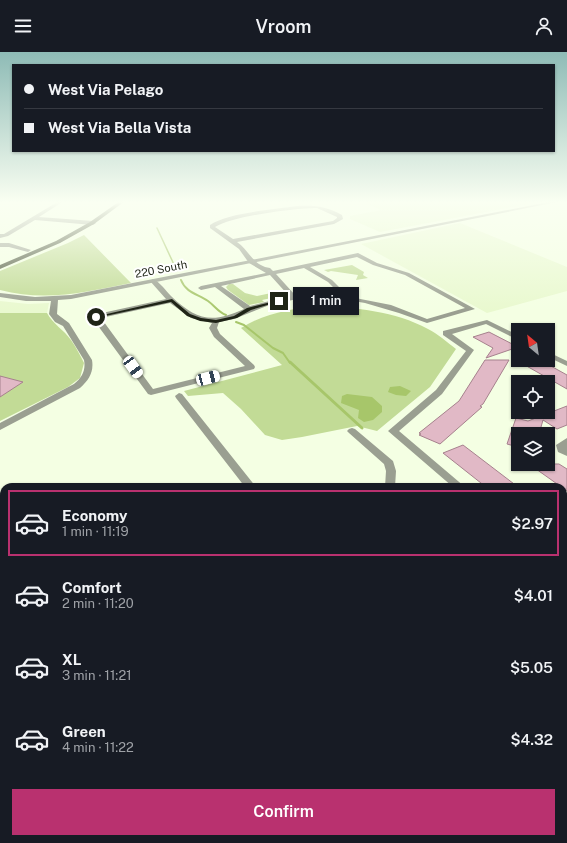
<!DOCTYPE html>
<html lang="en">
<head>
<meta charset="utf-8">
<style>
  body { margin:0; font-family:"Public Sans",sans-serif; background:#20242c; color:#f1f3f6; height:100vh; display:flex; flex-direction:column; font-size:15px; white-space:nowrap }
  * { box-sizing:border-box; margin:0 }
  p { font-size:13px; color:#9ea1a6 }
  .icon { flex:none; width:22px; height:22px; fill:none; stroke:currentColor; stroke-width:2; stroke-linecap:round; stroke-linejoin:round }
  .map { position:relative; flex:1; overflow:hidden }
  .details { position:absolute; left:0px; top:431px; width:567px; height:360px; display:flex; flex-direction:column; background:#171b24; border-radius:12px 12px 0 0; box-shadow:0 1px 3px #0004 }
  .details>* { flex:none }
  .hud { position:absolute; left:12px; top:12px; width:543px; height:88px; border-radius:0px; box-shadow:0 1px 3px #0004; display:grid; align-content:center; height:88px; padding:0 12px; background:#171b24 }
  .needle { width:26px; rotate:331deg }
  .controls { position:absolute; left:511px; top:271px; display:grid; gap:8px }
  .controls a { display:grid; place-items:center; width:44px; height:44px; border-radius:0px; background:#171b24; box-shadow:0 1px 3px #0004; font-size:20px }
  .end { position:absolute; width:18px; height:18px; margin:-9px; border:5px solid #1f2417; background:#fff; box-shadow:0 0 0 2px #fff }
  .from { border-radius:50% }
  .bubble { position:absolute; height:28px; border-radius:0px; background:#171b24; box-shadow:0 1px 3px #0004; font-size:13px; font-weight:600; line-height:28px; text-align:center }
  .car { position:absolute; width:12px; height:24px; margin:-12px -6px; border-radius:5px; box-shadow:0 0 3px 1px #0007; background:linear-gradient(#fff 24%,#345 0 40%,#fff 0 76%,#345 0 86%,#fff 0) }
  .hud b { display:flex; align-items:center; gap:14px; height:38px; font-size:15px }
  .hud b+b { border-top:1px solid #363941 }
  .hud i { width:10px; height:10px; background:#f1f3f6 }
  ul { padding:7px 0 0; list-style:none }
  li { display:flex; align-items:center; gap:12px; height:66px; margin:0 8px 6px; padding:0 4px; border:2px solid transparent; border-radius:0px }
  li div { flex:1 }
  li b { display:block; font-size:15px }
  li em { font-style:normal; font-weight:600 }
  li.selected { border-color:#b9316f }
  li>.icon { width:36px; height:36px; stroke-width:1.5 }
  .button { display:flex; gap:8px; margin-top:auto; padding:8px 12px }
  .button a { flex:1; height:46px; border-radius:0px; background:#b9316f; color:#fff; font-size:16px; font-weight:600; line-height:46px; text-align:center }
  header { display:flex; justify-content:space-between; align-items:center; height:52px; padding:0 12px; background:#171b24; font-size:18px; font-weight:600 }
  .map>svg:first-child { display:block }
  .built { fill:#e9f9cf }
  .green { fill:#c2db96 }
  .water { fill:#a7c66a }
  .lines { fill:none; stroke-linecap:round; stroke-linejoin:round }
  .stream-far2 { stroke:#a7c66a; stroke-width:1.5 }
  .stream-far1 { stroke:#a7c66a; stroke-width:2 }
  .stream { stroke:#a7c66a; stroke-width:3 }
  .building { fill:#e1b9c6; stroke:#a6818d }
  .minor { fill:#9a9f91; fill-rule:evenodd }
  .tertiary { fill:#9a9f91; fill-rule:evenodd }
  .primary { fill:#4d563d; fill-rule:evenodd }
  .route { fill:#1f2417 }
  .labels { text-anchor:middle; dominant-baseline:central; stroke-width:4; stroke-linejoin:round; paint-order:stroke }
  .far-street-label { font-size:11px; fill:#1f2417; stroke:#fff }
</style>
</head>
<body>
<header><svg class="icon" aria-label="menu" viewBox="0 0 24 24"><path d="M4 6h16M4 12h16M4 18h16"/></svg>Vroom<svg class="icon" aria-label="person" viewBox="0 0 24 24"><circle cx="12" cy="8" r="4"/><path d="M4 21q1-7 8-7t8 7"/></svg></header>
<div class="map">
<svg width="567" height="791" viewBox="0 0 567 791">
  <rect width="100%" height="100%" fill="#f4ffe3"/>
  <!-- built -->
  <path class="built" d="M360,149H544L380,180L350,167V164L381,158Z
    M460,171L567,215V239L487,261L361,192Z
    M0,249L28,252L49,251L47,261H0Z"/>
  <!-- green -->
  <path class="green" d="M84,183L131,231C86,240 46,250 0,238V219L68,191Z
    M352,213L364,220L363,223L368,226L356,228L358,223L331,219L328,220L324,218Z
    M229,232H233L245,241L257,244L276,240L281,244L262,248L264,250L249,253L228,238L226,235Z
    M320,253C356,256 395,259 428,277C438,282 447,290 456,297L430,335L377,379L357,374L302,385L282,388L265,383L241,357L223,341L188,344L184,339L282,313L241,276C265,261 292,257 320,253Z
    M0,261H47C53,272 64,278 71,288C76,295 80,303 84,311L80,326L68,335L0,369Z"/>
  <!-- water -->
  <path class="water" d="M400,334L411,339L406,344L396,343L388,340L390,335Z
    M347,342L372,345L382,354V360L373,368L364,370L358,366L359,358L341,351L342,344Z"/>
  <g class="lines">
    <!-- stream-far2 -->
    <path class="stream-far2" d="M157,176L177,219"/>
    <!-- stream-far1 -->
    <path class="stream-far1" d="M181,228C186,241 198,242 208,249C215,254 218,260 226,263
      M236,270L244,273L273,296L283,301L290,311"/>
    <!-- stream -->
    <path class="stream" d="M290,310L362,376"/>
  </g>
  <!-- building -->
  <path class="building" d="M489,280L518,295L486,306L493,296L473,285Z
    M485,308H509L483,352L480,354L482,355L440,392L419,383L421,382L419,381L459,349Z
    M516,308H540L567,323V337Z
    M0,324L23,330L0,345Z
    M567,354V373L557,377L543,368L539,382H516L518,384V395L507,392L516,366L528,369Z
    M463,393L518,435H486L443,401Z
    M529,412H559L567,417V439Z"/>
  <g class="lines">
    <!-- minor -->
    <path class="minor" d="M59,149H64L39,165L93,169L96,171L93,173L35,168L8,184L0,186V182H4Z
      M297,154C314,153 326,154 342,163L343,167L334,172L237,190C249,198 253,214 270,216L273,219L358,201L377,211L409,221L475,257L427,271L399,261L365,251L330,245H308L272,252L234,267L219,270L217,276L220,282L254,313L255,315L254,317L151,343L148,342L93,267V263L166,247L150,229L153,227C160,230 166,239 171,244C196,268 212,272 244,257L215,235L201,238L198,236L201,234L266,221L249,211L239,197L210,176V173C226,161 276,157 297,154ZM317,156L337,165V166L333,169L233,187L215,175C233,164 295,156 317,156ZM357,205L373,213L405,223L465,256L427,267L391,253L340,243V236L332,228L310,215ZM304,216L328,230L334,236L333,242L318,241L295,243L276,222ZM270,223L289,244L250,254L221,234ZM170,251L191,266L212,271L209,276L214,285L245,314L153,337L101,266Z
      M0,191H9L31,198L28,200L9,195H0Z
      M487,268L518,283V288L486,272L452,282L474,298L442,342L399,379L465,435H453L388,379L436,338L466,299L443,283V279Z
      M548,300L567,309V314L548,305Z
      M179,341L182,342L256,435H245L176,346L175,344Z
      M352,376L355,377L393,409L396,419L395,435H385L386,419L384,412L349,381L347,379L349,377Z
      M567,386V404L558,400L556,393Z
      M563,516L567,517V530L563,529Z
      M563,578L567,579V591L563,590Z
      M333,787H353L354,791H335Z
      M516,787H536L537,791H518Z"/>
    <!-- tertiary -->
    <path class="tertiary" d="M554,149H562L71,247L58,248L57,262L69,271L92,308C94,320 89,328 80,336L0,378V371L74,332C82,326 86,318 84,308L63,274L55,270L49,262L51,249H26L0,245V241L35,245L71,243Z"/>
    <!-- primary -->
    <path class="primary" d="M120,149H125L94,172L60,191L0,217V213L56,189L90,170Z"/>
  </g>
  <!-- sky -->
  <linearGradient id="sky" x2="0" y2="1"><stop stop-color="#8ebbb6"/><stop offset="0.58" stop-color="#fafff2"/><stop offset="1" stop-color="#fafff2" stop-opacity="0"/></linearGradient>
  <rect width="567" height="259" fill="url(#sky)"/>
  <!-- route -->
  <path class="route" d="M172,247L190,262L201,266L216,268L234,264L247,256L279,248L281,249L251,258L237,266L216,271L200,269L187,264L171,250L96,266L94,265Z"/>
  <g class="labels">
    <!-- far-street labels -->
    <g class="far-street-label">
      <text transform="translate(161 217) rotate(-11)">220 South</text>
    </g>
  </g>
</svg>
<div class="controls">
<a><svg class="needle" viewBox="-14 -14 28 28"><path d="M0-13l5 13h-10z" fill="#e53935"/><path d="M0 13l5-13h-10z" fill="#9ea1a6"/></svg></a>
<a><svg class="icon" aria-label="locate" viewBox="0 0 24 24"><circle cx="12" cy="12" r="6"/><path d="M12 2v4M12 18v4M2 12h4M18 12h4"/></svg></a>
<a><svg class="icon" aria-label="layers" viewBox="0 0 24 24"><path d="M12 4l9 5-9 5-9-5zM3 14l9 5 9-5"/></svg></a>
</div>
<i class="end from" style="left:96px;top:265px"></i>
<i class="end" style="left:279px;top:249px"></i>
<div class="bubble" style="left:293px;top:235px;width:66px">1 min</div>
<i class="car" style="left:133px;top:315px;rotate:144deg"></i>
<i class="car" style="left:208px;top:326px;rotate:75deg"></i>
<div class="hud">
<b><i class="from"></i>West Via Pelago</b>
<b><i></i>West Via Bella Vista</b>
</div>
<section class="details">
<ul>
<li class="selected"><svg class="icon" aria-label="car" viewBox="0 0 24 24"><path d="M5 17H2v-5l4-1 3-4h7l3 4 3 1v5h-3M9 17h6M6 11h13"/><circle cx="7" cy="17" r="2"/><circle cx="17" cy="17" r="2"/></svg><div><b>Economy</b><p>1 min · 11:19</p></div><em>$2.97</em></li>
<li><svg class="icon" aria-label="car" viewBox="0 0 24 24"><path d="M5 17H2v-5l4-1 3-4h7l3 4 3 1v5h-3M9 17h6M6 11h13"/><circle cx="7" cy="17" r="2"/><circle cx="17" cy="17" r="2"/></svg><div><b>Comfort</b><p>2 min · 11:20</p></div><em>$4.01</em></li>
<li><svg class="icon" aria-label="car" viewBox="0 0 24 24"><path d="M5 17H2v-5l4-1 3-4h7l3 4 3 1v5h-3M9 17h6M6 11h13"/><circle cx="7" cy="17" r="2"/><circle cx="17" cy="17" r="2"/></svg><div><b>XL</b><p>3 min · 11:21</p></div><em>$5.05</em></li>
<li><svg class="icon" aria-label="car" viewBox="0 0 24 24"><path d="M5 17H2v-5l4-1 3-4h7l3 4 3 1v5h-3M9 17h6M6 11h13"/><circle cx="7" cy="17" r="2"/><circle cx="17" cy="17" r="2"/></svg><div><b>Green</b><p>4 min · 11:22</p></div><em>$4.32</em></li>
</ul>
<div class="button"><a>Confirm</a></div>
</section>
</div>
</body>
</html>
